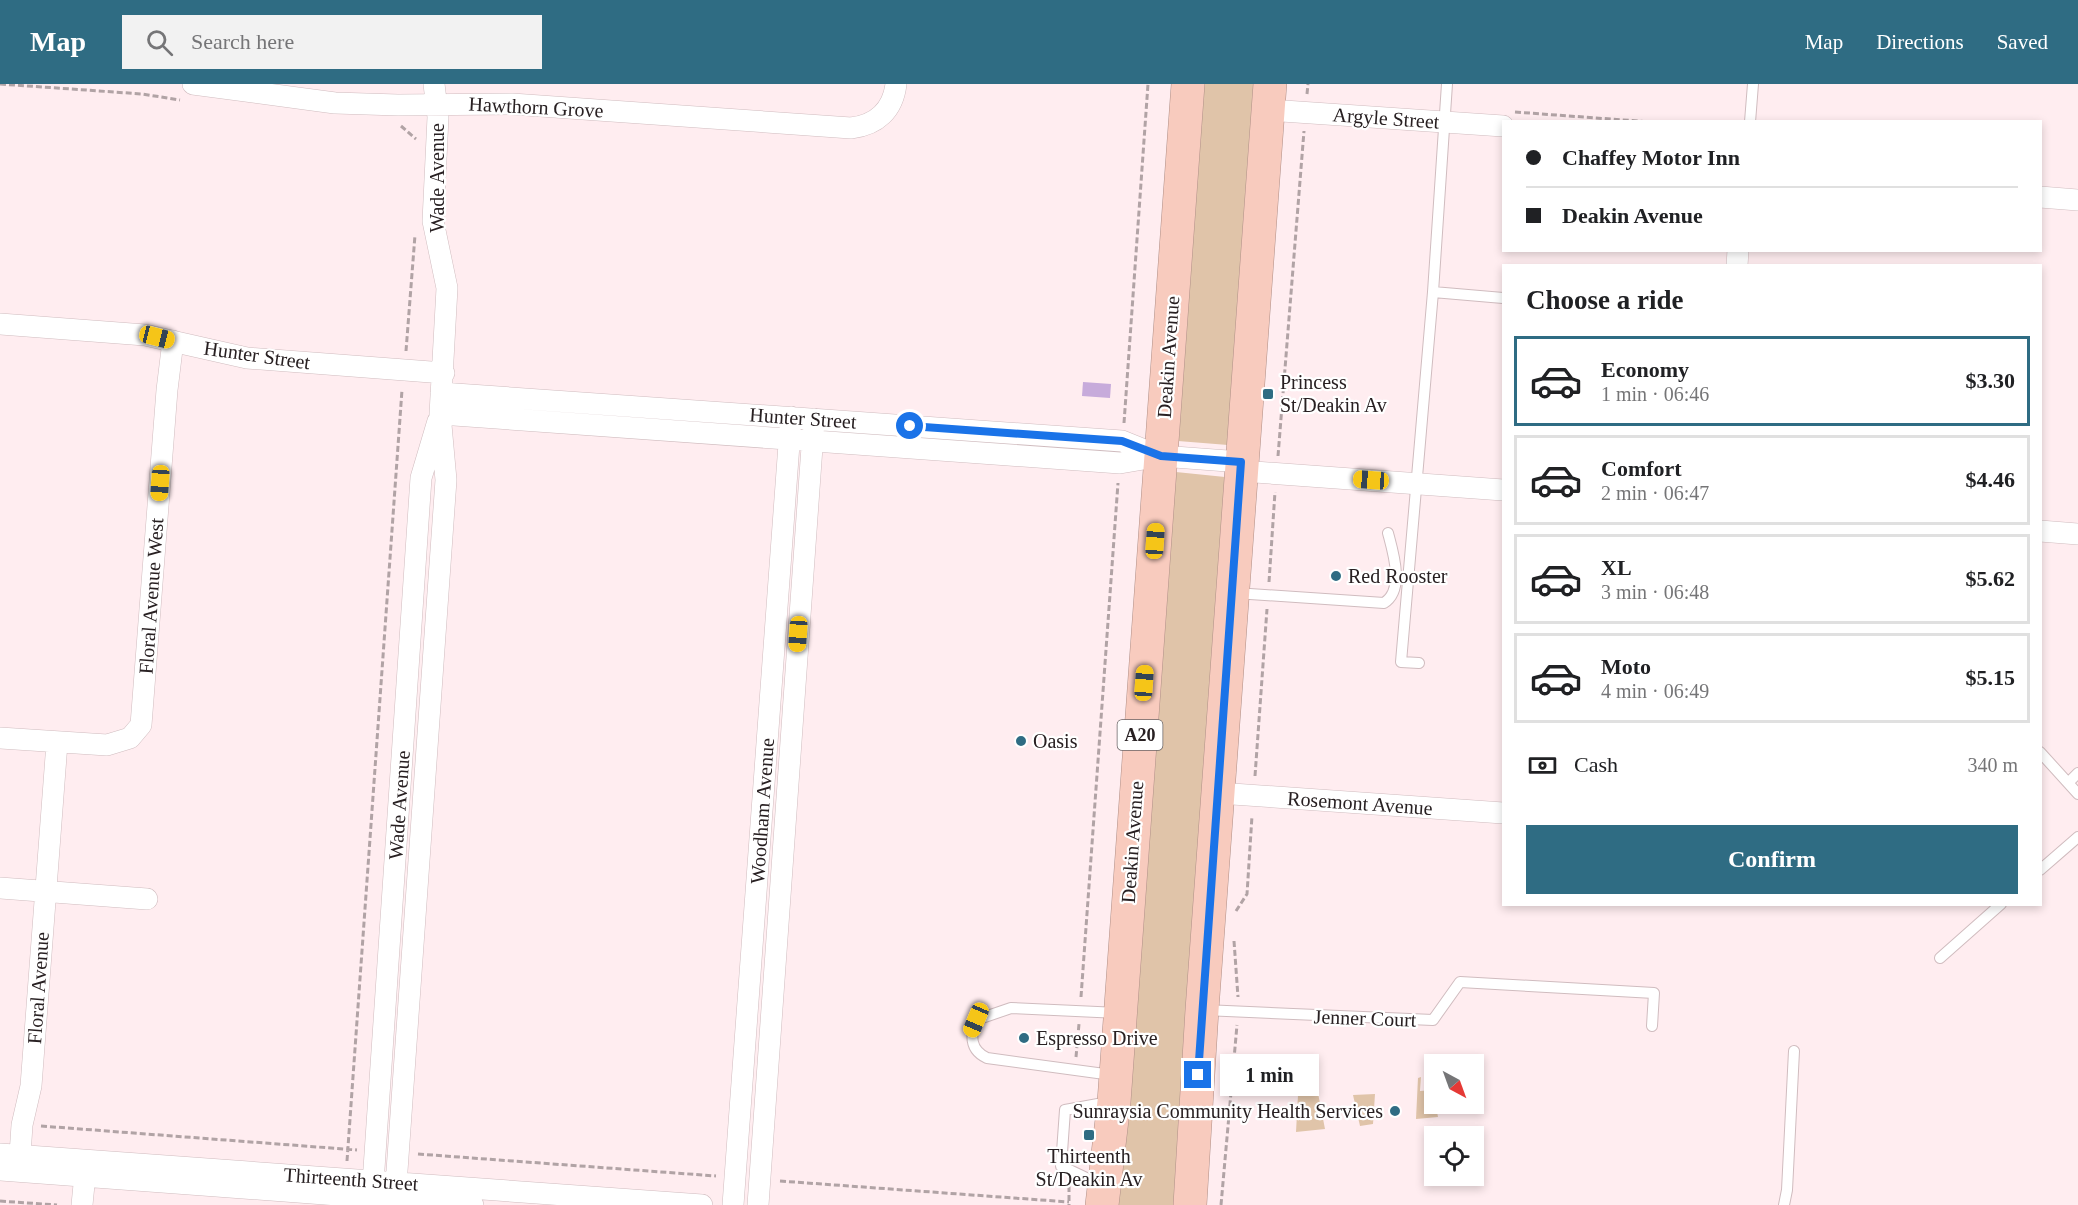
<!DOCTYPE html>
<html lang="en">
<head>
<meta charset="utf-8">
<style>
  body { margin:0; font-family:"Times New Roman",serif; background:#f2f2f2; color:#202124; height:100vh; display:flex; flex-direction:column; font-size:22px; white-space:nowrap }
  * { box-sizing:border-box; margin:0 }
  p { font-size:20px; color:#757577 }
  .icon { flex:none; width:33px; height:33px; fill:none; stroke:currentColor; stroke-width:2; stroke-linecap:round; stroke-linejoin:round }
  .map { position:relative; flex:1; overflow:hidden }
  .side { position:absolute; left:1502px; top:180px; width:540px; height:642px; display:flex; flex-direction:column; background:#fff; border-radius:0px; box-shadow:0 3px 9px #0003 }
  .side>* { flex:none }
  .banner { position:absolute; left:1502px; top:36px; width:540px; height:132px; border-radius:0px; box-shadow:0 3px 9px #0003; display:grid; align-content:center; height:132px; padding:0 24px; background:#fff }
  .needle { width:39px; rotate:139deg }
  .buttons { position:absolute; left:1424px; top:970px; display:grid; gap:12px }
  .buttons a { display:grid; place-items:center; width:60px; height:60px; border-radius:0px; background:#fff; box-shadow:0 3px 9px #0003; font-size:30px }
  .end { position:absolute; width:27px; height:27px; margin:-14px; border:8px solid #1a73e8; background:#fff; box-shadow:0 0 0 3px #fff }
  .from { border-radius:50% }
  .bubble { position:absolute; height:42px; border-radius:0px; background:#fff; box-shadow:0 3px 9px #0003; font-size:20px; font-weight:600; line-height:42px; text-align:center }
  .car { position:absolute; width:18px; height:36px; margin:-18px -9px; border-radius:8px; box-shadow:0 0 4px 2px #0007; background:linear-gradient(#f5c518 24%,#345 0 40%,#f5c518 0 76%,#345 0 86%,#f5c518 0) }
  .banner b { display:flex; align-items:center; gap:21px; height:57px; font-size:22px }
  .banner b+b { border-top:2px solid #e0e0e0 }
  .banner i { width:15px; height:15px; background:#202124 }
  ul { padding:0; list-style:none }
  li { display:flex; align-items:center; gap:18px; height:90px; margin:0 12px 9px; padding:0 12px; border:3px solid #e0e0e0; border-radius:0px }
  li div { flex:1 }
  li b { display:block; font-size:22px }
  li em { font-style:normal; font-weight:600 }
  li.selected { border-color:#2f6c83 }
  li>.icon { width:54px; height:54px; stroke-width:1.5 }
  h2 { padding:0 24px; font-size:27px; line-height:72px }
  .pay { display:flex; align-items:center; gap:15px; height:66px; padding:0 24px; font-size:22px }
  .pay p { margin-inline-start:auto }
  .action { display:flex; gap:12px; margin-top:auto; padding:12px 24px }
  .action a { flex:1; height:69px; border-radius:0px; background:#2f6c83; color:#fff; font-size:24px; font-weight:600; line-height:69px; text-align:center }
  header { display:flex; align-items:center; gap:36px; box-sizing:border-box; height:84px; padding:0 30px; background:#2f6c83; color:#fff }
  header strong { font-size:28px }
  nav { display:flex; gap:33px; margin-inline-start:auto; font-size:21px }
  .search { width:420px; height:54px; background:#f2f2f2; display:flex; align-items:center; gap:15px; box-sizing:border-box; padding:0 21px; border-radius:0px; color:#757577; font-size:22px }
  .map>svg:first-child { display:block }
  .green { fill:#e0c4a9 }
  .water { fill:#c7abdb }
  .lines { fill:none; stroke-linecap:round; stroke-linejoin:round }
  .lane-casing { stroke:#d0bcbf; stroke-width:12 }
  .street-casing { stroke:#d0bcbf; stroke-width:22 }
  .highway-casing { stroke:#af8f87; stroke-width:34 }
  .path { stroke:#b1a3a5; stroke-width:3; stroke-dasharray:6 3; stroke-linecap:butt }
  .lane { stroke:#fff; stroke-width:10 }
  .street { stroke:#fff; stroke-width:21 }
  .highway { stroke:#f8cbbe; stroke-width:33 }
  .route { stroke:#1a73e8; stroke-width:8 }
  .poi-dot { fill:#2f6c83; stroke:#fff; stroke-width:2 }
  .labels { text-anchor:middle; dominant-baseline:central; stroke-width:4.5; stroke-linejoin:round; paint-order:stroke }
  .shield { fill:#fff; stroke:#686364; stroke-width:1.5 }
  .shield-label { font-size:18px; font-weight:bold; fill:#282022 }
  .street-label { font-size:20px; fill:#282022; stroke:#fff }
  .poi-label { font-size:20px; fill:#282022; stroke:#fff; text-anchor:start }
</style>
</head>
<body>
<header>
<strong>Map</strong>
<div class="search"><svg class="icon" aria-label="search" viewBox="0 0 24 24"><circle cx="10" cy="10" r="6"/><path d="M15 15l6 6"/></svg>Search here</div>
<nav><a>Map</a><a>Directions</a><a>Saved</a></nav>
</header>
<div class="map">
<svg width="2078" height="1121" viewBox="0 0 2078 1121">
  <rect width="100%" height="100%" fill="#ffedf0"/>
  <!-- green -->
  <path class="green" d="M1199,0H1258L1228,361L1178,357Z
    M1176,388L1225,393L1176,1121H1116Z
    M1421,993L1420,1007L1433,1006L1438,1033L1416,1035L1418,994Z
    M1318,1009L1325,1045L1296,1048L1298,1011Z
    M1375,1010L1373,1040L1360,1042L1353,1011Z"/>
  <!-- water -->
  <path class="water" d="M1083,298L1111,300L1110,314L1082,312Z"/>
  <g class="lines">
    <defs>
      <path id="lane" d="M1750,38L1753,0
        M1433,208L1503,214
        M1235,509L1384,519C1405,506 1393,468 1388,449
        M1419,579L1401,578L1433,208L1447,0
        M2040,668L2078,710
        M2068,699L2078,689
        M2040,786L2078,753
        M1940,874L2001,820
        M1204,926L1433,936L1460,898L1654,909L1652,942
        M1112,991L987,974C970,966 970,952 976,936L1011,924L1119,929
        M1101,1101L1061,1082L1065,1026L1109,1018
        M1784,1121L1787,1106L1794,967"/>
      <path id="street" d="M193,0L335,19L398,21L512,20L851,44C877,41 893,26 896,0
        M1268,26L1503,42
        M2040,113L2078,116
        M1737,182L1738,166
        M0,240L145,251L247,274L444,289
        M441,309L1122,357L1159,372
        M440,330L1120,379L1161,372L1241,378
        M1241,387L1503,406
        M2040,447L2078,450
        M0,654L107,661L130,654L141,641L167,306L173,257
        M1218,709L1503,729
        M0,804L147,815
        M0,1070L702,1121
        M0,1086L473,1121
        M19,1086L22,1041L31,1002L57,659
        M372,1114L421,394L438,337
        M395,1115L446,396L440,330L447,204L433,137L438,33L434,0
        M82,1121L86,1080
        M733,1121L791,333
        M758,1121L814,335"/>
      <path id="highway" d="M1102,1121L1114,1018L1188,0
        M1190,1121L1202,926L1270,0"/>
    </defs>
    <!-- lane casing -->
    <use href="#lane" class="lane-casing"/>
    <!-- street casing -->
    <use href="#street" class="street-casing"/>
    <!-- highway casing -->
    <use href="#highway" class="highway-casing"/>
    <!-- path -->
    <path class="path" d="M0,0L142,10L180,16
      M1307,10L1308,0
      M1515,28L1651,38
      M401,42L416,55
      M406,267L415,151
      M1124,339L1148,0
      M1278,372L1304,47
      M1269,498L1275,408
      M1255,692L1267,525
      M1236,827L1247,810L1252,732
      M1234,857L1238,913
      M1081,913L1118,399
      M1076,973L1079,940
      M41,1042L357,1066
      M418,1070L716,1092
      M347,1077L402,306
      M780,1097L1069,1118
      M1069,1102V1121
      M0,1117L57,1121
      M1221,1121L1237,941"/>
    <!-- lane -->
    <use href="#lane" class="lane"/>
    <!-- street -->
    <use href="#street" class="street"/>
    <!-- highway -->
    <use href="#highway" class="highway"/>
  </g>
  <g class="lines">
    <!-- route -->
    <path class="route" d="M910,342L1122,357L1161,372L1241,378L1198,991"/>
  </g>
  <!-- markers -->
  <g class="poi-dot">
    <rect x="1262" y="304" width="12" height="12" rx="3"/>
    <circle cx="1336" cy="492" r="6"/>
    <circle cx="1021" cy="657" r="6"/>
    <circle cx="1024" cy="954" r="6"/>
    <circle cx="1395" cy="1027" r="6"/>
    <rect x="1083" y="1045" width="12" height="12" rx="3"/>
  </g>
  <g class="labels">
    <!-- shield labels -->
    <rect class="shield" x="1117.5" y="636" width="45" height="30" rx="4.5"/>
    <g class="shield-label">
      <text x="1140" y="651">A20</text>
    </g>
    <!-- street labels -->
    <g class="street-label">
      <text transform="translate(536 23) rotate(3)">Hawthorn Grove</text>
      <text transform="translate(1386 34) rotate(4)">Argyle Street</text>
      <text transform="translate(437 94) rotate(-90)">Wade Avenue</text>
      <text transform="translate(257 271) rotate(8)">Hunter Street</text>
      <text transform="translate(1168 273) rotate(-86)">Deakin Avenue</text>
      <text transform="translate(803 334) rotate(4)">Hunter Street</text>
      <text transform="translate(151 512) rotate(-86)">Floral Avenue West</text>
      <text transform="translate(1360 719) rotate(4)">Rosemont Avenue</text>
      <text transform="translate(399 721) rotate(-86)">Wade Avenue</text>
      <text transform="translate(762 727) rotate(-86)">Woodham Avenue</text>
      <text transform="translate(1132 758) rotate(-86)">Deakin Avenue</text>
      <text transform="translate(38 904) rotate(-86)">Floral Avenue</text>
      <text transform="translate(1365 934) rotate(2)">Jenner Court</text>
      <text transform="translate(351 1095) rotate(4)">Thirteenth Street</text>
    </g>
    <!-- poi labels -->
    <g class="poi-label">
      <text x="1280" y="298">Princess<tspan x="1280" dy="23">St/Deakin Av</tspan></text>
      <text x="1348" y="492">Red Rooster</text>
      <text x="1033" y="657">Oasis</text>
      <text x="1036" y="954">Espresso Drive</text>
      <text x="1383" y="1027" text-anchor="end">Sunraysia Community Health Services</text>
      <text x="1089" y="1072" text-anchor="middle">Thirteenth<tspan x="1089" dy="23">St/Deakin Av</tspan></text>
    </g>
  </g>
</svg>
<div class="buttons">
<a><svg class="needle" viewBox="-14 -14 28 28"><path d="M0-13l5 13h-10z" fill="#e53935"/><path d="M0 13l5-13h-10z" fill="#757577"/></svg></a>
<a><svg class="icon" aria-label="locate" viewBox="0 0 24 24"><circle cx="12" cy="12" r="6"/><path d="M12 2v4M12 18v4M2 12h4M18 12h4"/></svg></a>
</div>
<i class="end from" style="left:910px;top:342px"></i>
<i class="end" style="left:1198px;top:991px"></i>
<div class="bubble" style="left:1220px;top:970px;width:99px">1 min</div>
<i class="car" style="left:157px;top:253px;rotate:104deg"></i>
<i class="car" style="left:1371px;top:396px;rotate:274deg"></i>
<i class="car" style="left:160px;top:399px;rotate:184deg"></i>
<i class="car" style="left:1155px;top:457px;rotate:4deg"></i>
<i class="car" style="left:798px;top:550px;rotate:184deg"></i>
<i class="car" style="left:1144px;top:599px;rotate:4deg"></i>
<i class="car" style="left:976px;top:936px;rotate:203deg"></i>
<div class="banner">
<b><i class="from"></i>Chaffey Motor Inn</b>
<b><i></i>Deakin Avenue</b>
</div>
<section class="side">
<h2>Choose a ride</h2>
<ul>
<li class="selected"><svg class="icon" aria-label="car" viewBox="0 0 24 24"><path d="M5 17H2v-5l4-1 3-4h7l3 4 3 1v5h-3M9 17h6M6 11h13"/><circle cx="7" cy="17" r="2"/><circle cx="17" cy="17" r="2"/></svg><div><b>Economy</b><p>1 min · 06:46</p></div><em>$3.30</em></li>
<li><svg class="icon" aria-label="car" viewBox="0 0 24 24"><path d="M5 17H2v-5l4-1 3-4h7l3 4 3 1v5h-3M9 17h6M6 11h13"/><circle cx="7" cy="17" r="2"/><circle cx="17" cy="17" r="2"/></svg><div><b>Comfort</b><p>2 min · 06:47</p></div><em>$4.46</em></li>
<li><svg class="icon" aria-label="car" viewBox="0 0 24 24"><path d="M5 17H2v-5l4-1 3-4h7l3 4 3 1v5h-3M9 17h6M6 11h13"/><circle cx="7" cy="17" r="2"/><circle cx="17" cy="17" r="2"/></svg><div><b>XL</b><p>3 min · 06:48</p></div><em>$5.62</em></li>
<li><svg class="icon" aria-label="car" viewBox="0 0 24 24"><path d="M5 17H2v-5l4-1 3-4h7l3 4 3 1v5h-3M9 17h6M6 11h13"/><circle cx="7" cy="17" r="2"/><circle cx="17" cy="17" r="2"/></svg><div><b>Moto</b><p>4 min · 06:49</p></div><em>$5.15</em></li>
</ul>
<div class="pay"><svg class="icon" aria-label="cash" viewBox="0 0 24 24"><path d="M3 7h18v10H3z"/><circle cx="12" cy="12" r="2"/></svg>Cash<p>340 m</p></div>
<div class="action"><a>Confirm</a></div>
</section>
</div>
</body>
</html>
